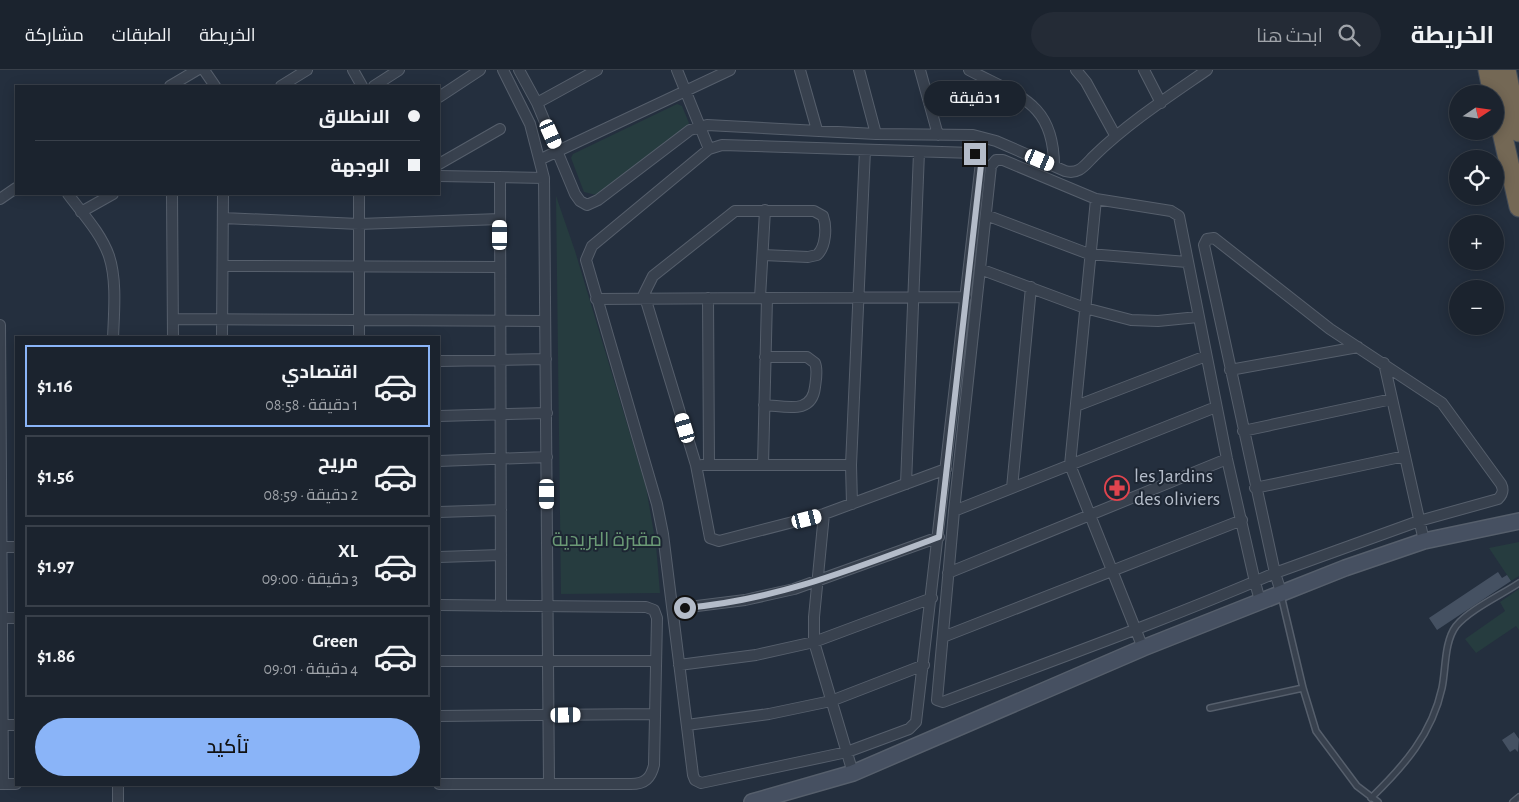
<!DOCTYPE html>
<html lang="ar">
<head>
<meta charset="utf-8">
<style>
  body { margin:0; font-family:"Alegreya Sans",Cairo,sans-serif; background:#242b36; color:#f1f3f6; direction:rtl; height:100vh; display:flex; flex-direction:column; font-size:19px; white-space:nowrap }
  * { box-sizing:border-box; margin:0 }
  p { font-size:16px; color:#a0a4aa }
  .icon { flex:none; width:28px; height:28px; fill:none; stroke:currentColor; stroke-width:2; stroke-linecap:round; stroke-linejoin:round }
  .map { position:relative; flex:1; overflow:hidden; direction:ltr }
  .details { position:absolute; left:15px; top:266px; width:425px; height:450px; display:flex; flex-direction:column; background:#1b232e; border-radius:0px; box-shadow:0 2px 12px #0003,0 0 0 1px #39404a; direction:rtl }
  .details>* { flex:none }
  .banner { position:absolute; left:15px; top:15px; width:425px; height:110px; border-radius:0px; box-shadow:0 2px 12px #0003,0 0 0 1px #39404a; direction:rtl; display:grid; align-content:center; height:110px; padding:0 20px; background:#1b232e }
  .needle { width:32px; rotate:77deg }
  .tools { position:absolute; left:1449px; top:15px; display:grid; gap:10px }
  .tools a { display:grid; place-items:center; width:55px; height:55px; border-radius:50%; background:#1b232e; box-shadow:0 2px 12px #0003,0 0 0 1px #39404a; font-size:25px }
  .end { position:absolute; width:22px; height:22px; margin:-11px; border:6px solid #b4bcc9; background:#111; box-shadow:0 0 0 2px #111 }
  .from { border-radius:50% }
  .bubble { position:absolute; height:35px; border-radius:18px; background:#1b232e; box-shadow:0 2px 12px #0003,0 0 0 1px #39404a; font-size:16px; font-weight:600; line-height:35px; text-align:center; direction:rtl }
  .car { position:absolute; width:15px; height:30px; margin:-15px -8px; border-radius:6px; box-shadow:0 0 4px 1px #0007; background:linear-gradient(#fff 24%,#345 0 40%,#fff 0 76%,#345 0 86%,#fff 0) }
  .banner b { display:flex; align-items:center; gap:18px; height:48px; font-size:19px }
  .banner b+b { border-top:1px solid #39404a }
  .banner i { width:12px; height:12px; background:#f1f3f6 }
  ul { padding:9px 0 0; list-style:none }
  li { display:flex; align-items:center; gap:15px; height:82px; margin:0 10px 8px; padding:0 10px; border:2px solid #39404a; border-radius:0px }
  li div { flex:1 }
  li b { display:block; font-size:19px }
  li em { font-style:normal; font-weight:600 }
  li.current { border-color:#8ab4f8 }
  li>.icon { width:45px; height:45px; stroke-width:1.5 }
  .action { display:flex; gap:10px; margin-top:auto; padding:10px 20px }
  .action a { flex:1; height:58px; border-radius:30px; background:#8ab4f8; color:#111; font-size:20px; font-weight:600; line-height:58px; text-align:center }
  header { display:flex; align-items:center; gap:30px; box-sizing:border-box; height:70px; padding:0 25px; background:#1b232e; border-bottom:1px solid #39404a }
  header strong { font-size:24px }
  nav { display:flex; gap:28px; margin-inline-start:auto; font-size:18px }
  .search { width:350px; height:45px; background:#242b36; display:flex; align-items:center; gap:12px; box-sizing:border-box; padding:0 18px; border-radius:28px; color:#a0a4aa; font-size:19px }
  .map>svg:first-child { display:block }
  .green { fill:#263c3f }
  .building { fill:#455162 }
  .lines { fill:none; stroke-linecap:round; stroke-linejoin:round }
  .lane-casing { stroke:#565f6c; stroke-width:8 }
  .street-casing { stroke:#565f6c; stroke-width:12 }
  .secondary-casing { stroke:#565f6c; stroke-width:18 }
  .highway-casing { stroke:#434c59; stroke-width:21 }
  .lane { stroke:#38414e; stroke-width:5 }
  .street { stroke:#38414e; stroke-width:10 }
  .secondary { stroke:#465061; stroke-width:15 }
  .highway { stroke:#746855; stroke-width:19 }
  .route { stroke:#b4bcc9; stroke-width:6 }
  .labels { text-anchor:middle; dominant-baseline:central; stroke-width:4; stroke-linejoin:round; paint-order:stroke }
  .poi-label { font-size:20px; fill:#b4bcc9; stroke:#1d2633; text-anchor:start }
  .park-label { font-size:20px; fill:#6b9a76; stroke:#1d2633 }
</style>
</head>
<body>
<header>
<strong>الخريطة</strong>
<div class="search"><svg class="icon" aria-label="search" viewBox="0 0 24 24"><circle cx="10" cy="10" r="6"/><path d="M15 15l6 6"/></svg>ابحث هنا</div>
<nav><a>الخريطة</a><a>الطبقات</a><a>مشاركة</a></nav>
</header>
<div class="map">
<svg width="1519" height="732" viewBox="0 0 1519 732">
  <rect width="100%" height="100%" fill="#242f3e"/>
  <!-- green -->
  <path class="green" d="M677,34L682,36L689,53L687,57L602,123L596,125L584,122L571,88L573,84Z
    M556,126L575,181L646,417L656,475L660,523L561,524Z
    M1519,472V506L1511,511L1489,478Z
    M1519,519V560L1516,556L1476,583L1465,569L1505,541L1500,532Z"/>
  <!-- building -->
  <path class="building" d="M1498,502L1502,508L1507,505L1511,511L1437,560L1429,548Z
    M1514,662L1519,669L1518,682L1515,679L1510,682L1502,670Z"/>
  <g class="lines">
    <defs>
      <path id="lane" d="M1281,525L1303,618L1316,661L1357,716L1378,732
        M1210,638L1303,618
        M1371,728C1404,696 1432,664 1442,618C1446,599 1444,572 1456,556C1469,540 1501,525 1519,513
        M1513,732L1519,727"/>
      <path id="street" d="M204,0L215,16
        M353,0L362,16
        M503,0L530,54L544,108L549,714
        M519,0L537,33L575,124L580,131L587,135L598,130L690,60L707,55L876,64L973,65L996,71L1065,101C1079,105 1085,95 1094,86C1128,53 1168,27 1207,0
        M677,0L709,79
        M800,0L817,60
        M859,0L876,64
        M920,0L938,65
        M969,0C1018,26 1054,32 1054,96
        M1076,0L1086,12L1115,65
        M1144,0L1161,33
        M170,16L197,0
        M281,16L307,0
        M374,16L399,0
        M439,27L480,0
        M537,33L597,0
        M722,75L973,83L977,85L981,92L916,652L909,659L847,682L701,713L695,710L693,705L663,464L657,434L586,190L592,176L709,79Z
        M541,89L730,0
        M439,94L500,59
        M439,106L544,108
        M500,107L501,536
        M68,124C82,143 101,163 109,186C117,210 114,242 113,268
        M172,124L173,268
        M0,129L16,118
        M1096,129L1070,395L1143,578
        M81,142L113,124
        M986,145L1089,184L1187,192
        M223,148L359,154L500,149
        M1214,168L1330,259L1442,333L1501,414C1504,420 1503,424 1498,429L1419,451L1275,503L1204,175L1207,169Z
        M763,185L808,187L817,185C826,177 827,157 823,146L814,141H735L653,206L644,224L696,395L710,468L719,471L824,444L946,399
        M223,196L500,197
        M980,199L1085,238L1131,250L1158,251L1198,247
        M708,228L709,395
        M760,228L765,140
        M596,229L966,227
        M173,249L544,251
        M0,255L3,714
        M222,268L223,124
        M359,268V124
        M439,291L546,289
        M1384,293L1424,471
        M1230,300L1358,277
        M764,335C786,336 812,345 815,317C816,309 818,300 815,293L807,287H765
        M1076,336L1206,286
        M439,346L547,343
        M1243,361L1392,329
        M439,391L547,387
        M702,395H851
        M763,395L767,228
        M906,414L919,82
        M1012,418L1031,217
        M1255,418L1405,386
        M852,434L851,395L865,80
        M954,441L1216,337
        M439,442L501,440
        M824,444L814,547V572L853,703
        M0,477H16
        M439,487L501,485
        M948,503L1227,389
        M1260,531L1255,512L1227,389L1179,146L1171,141L1096,129L1003,90H996L991,96L954,441L937,630L943,632C1054,590 1166,550 1275,503L1281,522
        M439,535L646,537L654,540L657,548L654,695C651,708 645,714 631,714H439
        M673,539L745,530L794,519L939,467
        M2,548H16
        M943,567L1242,450
        M439,591H655
        M679,595L756,585L814,572L932,528
        M439,646L655,644
        M0,655H16
        M687,655L769,644L831,631L924,595
        M0,714H16
        M118,715V732"/>
      <path id="secondary" d="M752,732L853,703L1143,578L1345,498L1424,471L1519,451"/>
      <path id="highway" d="M1488,0L1493,24
        M1506,0L1519,62
        M1495,32L1519,137"/>
    </defs>
    <!-- lane casing -->
    <use href="#lane" class="lane-casing"/>
    <!-- street casing -->
    <use href="#street" class="street-casing"/>
    <!-- secondary casing -->
    <use href="#secondary" class="secondary-casing"/>
    <!-- highway casing -->
    <use href="#highway" class="highway-casing"/>
    <!-- lane -->
    <use href="#lane" class="lane"/>
    <!-- street -->
    <use href="#street" class="street"/>
    <!-- secondary -->
    <use href="#secondary" class="secondary"/>
    <!-- highway -->
    <use href="#highway" class="highway"/>
  </g>
  <g class="lines">
    <!-- route -->
    <path class="route" d="M685,538C777,530 853,499 939,467L981,95V89L975,84"/>
  </g>
  <!-- icons -->
  <defs>
    <symbol id="pharmacy-ring" viewBox="-11 -11 22 22"><circle r="9.5" fill="#1d2633" stroke="#e0444e" stroke-width="1.5"/><path d="M-2-6h4v4h4v4h-4v4h-4v-4h-4v-4h4Z" fill="#e0444e"/></symbol>
  </defs>
  <g fill-rule="evenodd">
    <use href="#pharmacy-ring" x="1103" y="404" width="28" height="28"/>
  </g>
  <g class="labels">
    <!-- poi labels -->
    <g class="poi-label">
      <text x="1134" y="406">les Jardins<tspan x="1134" dy="23">des oliviers</tspan></text>
    </g>
    <!-- park labels -->
    <g class="park-label">
      <text x="607" y="470">مقبرة البريدية</text>
    </g>
  </g>
</svg>
<div class="tools">
<a><svg class="needle" viewBox="-14 -14 28 28"><path d="M0-13l5 13h-10z" fill="#e53935"/><path d="M0 13l5-13h-10z" fill="#a0a4aa"/></svg></a>
<a><svg class="icon" aria-label="locate" viewBox="0 0 24 24"><circle cx="12" cy="12" r="6"/><path d="M12 2v4M12 18v4M2 12h4M18 12h4"/></svg></a>
<a>+</a>
<a>−</a>
</div>
<i class="end from" style="left:685px;top:538px"></i>
<i class="end" style="left:975px;top:84px"></i>
<div class="bubble" style="left:924px;top:11px;width:102px">1 دقيقة</div>
<i class="car" style="left:551px;top:64px;rotate:156deg"></i>
<i class="car" style="left:1040px;top:90px;rotate:113deg"></i>
<i class="car" style="left:500px;top:165px;rotate:0deg"></i>
<i class="car" style="left:685px;top:358px;rotate:343deg"></i>
<i class="car" style="left:547px;top:424px;rotate:180deg"></i>
<i class="car" style="left:807px;top:449px;rotate:76deg"></i>
<i class="car" style="left:566px;top:645px;rotate:89deg"></i>
<div class="banner">
<b><i class="from"></i>الانطلاق</b>
<b><i></i>الوجهة</b>
</div>
<section class="details">
<ul>
<li class="current"><svg class="icon" aria-label="car" viewBox="0 0 24 24"><path d="M5 17H2v-5l4-1 3-4h7l3 4 3 1v5h-3M9 17h6M6 11h13"/><circle cx="7" cy="17" r="2"/><circle cx="17" cy="17" r="2"/></svg><div><b>اقتصادي</b><p>1 دقيقة · 08:58</p></div><em>$1.16</em></li>
<li><svg class="icon" aria-label="car" viewBox="0 0 24 24"><path d="M5 17H2v-5l4-1 3-4h7l3 4 3 1v5h-3M9 17h6M6 11h13"/><circle cx="7" cy="17" r="2"/><circle cx="17" cy="17" r="2"/></svg><div><b>مريح</b><p>2 دقيقة · 08:59</p></div><em>$1.56</em></li>
<li><svg class="icon" aria-label="car" viewBox="0 0 24 24"><path d="M5 17H2v-5l4-1 3-4h7l3 4 3 1v5h-3M9 17h6M6 11h13"/><circle cx="7" cy="17" r="2"/><circle cx="17" cy="17" r="2"/></svg><div><b>XL</b><p>3 دقيقة · 09:00</p></div><em>$1.97</em></li>
<li><svg class="icon" aria-label="car" viewBox="0 0 24 24"><path d="M5 17H2v-5l4-1 3-4h7l3 4 3 1v5h-3M9 17h6M6 11h13"/><circle cx="7" cy="17" r="2"/><circle cx="17" cy="17" r="2"/></svg><div><b>Green</b><p>4 دقيقة · 09:01</p></div><em>$1.86</em></li>
</ul>
<div class="action"><a>تأكيد</a></div>
</section>
</div>
</body>
</html>
